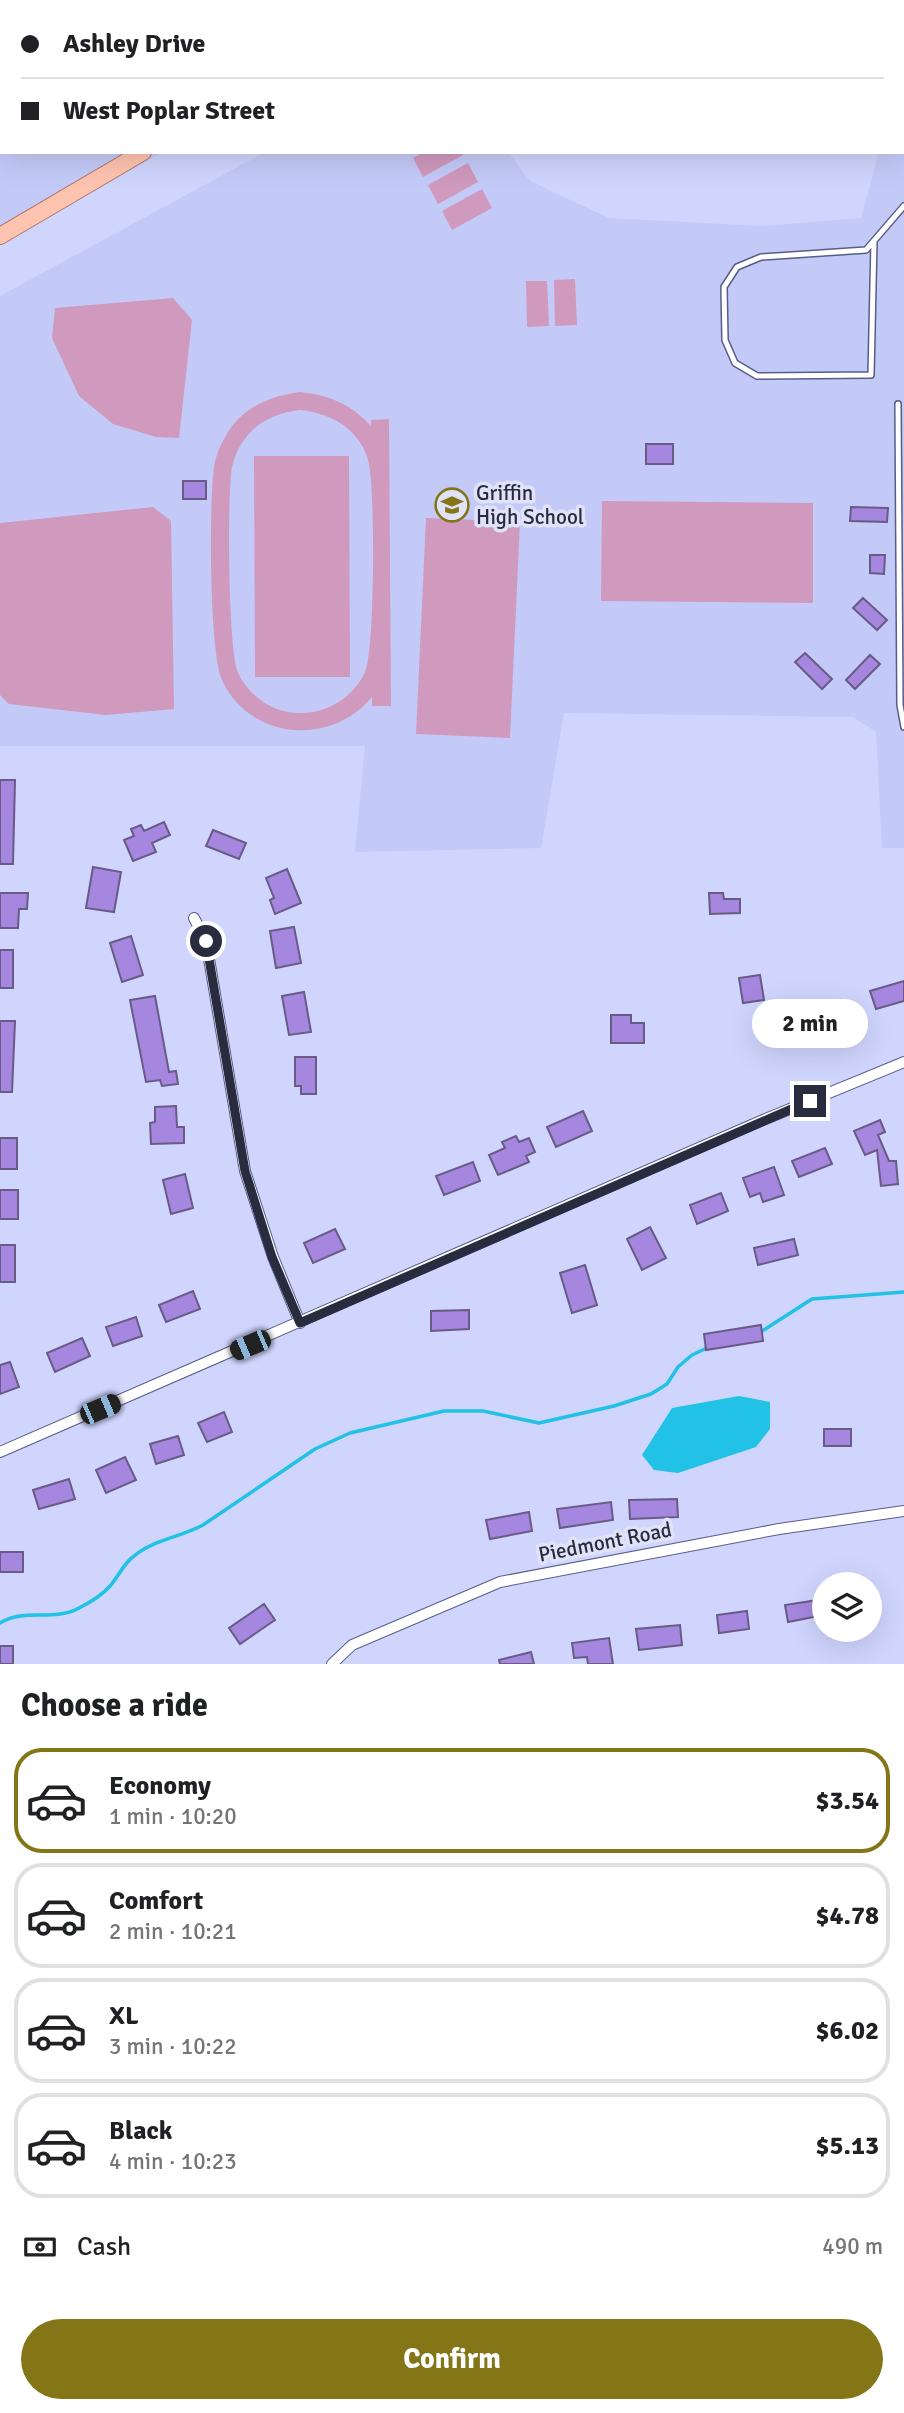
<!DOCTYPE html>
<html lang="en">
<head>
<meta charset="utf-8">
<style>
  body { margin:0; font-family:Signika,sans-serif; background:#f2f2f2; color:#202124; height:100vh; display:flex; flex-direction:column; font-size:26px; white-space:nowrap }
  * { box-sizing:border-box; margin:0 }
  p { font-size:23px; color:#757577 }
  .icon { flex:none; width:38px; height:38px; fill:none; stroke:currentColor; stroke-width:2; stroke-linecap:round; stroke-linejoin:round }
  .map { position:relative; height:1664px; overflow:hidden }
  .panel { display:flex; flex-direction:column; background:#fff; flex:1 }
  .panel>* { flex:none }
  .banner { position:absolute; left:0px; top:0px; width:905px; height:154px; box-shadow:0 7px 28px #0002; display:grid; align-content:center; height:154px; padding:0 21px; background:#fff }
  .buttons { position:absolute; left:812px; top:1572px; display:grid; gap:14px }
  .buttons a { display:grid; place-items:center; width:70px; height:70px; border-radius:50%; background:#fff; box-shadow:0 7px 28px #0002; font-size:35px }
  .end { position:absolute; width:32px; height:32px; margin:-16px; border:9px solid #292b3e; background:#fff; box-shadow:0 0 0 4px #fff }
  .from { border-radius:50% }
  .bubble { position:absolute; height:49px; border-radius:24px; background:#fff; box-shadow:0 7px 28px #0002; font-size:23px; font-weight:800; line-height:49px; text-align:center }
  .car { position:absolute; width:21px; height:42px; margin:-21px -10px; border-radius:9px; box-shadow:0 0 5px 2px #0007; background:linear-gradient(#222 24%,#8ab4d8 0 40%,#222 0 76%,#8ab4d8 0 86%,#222 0) }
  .banner b { display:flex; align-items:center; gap:24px; height:66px; font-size:26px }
  .banner b+b { border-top:2px solid #e0e0e0 }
  .banner i { width:18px; height:18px; background:#202124 }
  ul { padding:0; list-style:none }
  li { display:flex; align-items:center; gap:21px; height:105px; margin:0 14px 10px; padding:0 7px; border:4px solid #e0e0e0; border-radius:28px }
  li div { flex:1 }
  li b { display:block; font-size:26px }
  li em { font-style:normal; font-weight:800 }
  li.current { border-color:#847517 }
  li>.icon { width:63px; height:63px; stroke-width:1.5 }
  h2 { padding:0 21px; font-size:32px; line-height:84px }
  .pay { display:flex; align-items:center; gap:18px; height:77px; padding:0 21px; font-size:26px }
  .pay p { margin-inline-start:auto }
  .action { display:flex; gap:14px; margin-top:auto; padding:14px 21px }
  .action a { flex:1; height:80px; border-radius:42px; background:#847517; color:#fff; font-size:28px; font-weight:800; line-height:80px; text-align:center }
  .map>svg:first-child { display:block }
  .built { fill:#c4caf8 }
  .green { fill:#d099be; fill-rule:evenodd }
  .water { fill:#22c1e6 }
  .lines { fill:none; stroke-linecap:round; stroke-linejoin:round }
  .stream { stroke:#22c1e6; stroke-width:3.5 }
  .building { fill:#a687df; stroke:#695a86; stroke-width:2 }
  .lane-casing { stroke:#585d88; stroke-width:8 }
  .street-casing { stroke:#585d88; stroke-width:12 }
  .primary-casing { stroke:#b37566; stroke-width:18 }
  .lane { stroke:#fff; stroke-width:5 }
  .street { stroke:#fff; stroke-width:10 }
  .primary { stroke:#fec4b0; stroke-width:16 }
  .route { stroke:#292b3e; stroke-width:9 }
  .labels { text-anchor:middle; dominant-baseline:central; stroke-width:7; stroke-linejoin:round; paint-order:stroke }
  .poi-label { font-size:21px; fill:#292b3e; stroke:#e0e3f8; text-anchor:start }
  .street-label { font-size:21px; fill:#292b3e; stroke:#e0e3f8 }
</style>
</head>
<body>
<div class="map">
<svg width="904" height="1664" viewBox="0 0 904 1664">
  <rect width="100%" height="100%" fill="#cfd5fd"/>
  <!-- built -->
  <path class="built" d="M0,0L123,2H2V152H163L0,244Z
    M904,60V848H882L876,732L853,717L564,713L541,848L355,852L365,746H0V296L265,152H508L530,181L609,218L761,226L861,218L879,152H903Z"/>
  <!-- green -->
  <path class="green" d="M122,0H435L431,2Z
    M424,152H462L463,155L423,177L413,158Z
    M468,163L478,182L438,204L428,185Z
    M482,189L492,208L452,230L442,211Z
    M575,279L577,325L555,326L554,280Z
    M526,281H547L549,326L527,327Z
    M173,298L192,320L179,438L156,437L113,424L79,396L52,338L55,308Z
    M300,392C329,395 351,404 371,426V420L389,419L391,706H372V697C331,747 249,740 222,680C209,651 209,502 214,467C216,455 221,443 228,432C244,407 270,396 300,392ZM300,410C324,413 345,421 359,441C364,448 368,457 369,465C375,492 375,650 365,672C354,696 329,713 302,713C275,714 250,698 238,673C228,651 227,495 232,467C234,459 237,450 242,443C255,422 276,413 300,410Z
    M254,456H349L350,677H255Z
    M602,501L813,503V603L601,601Z
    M153,507L171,521L174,709L106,715L9,704L0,695V523Z
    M426,518L520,522L510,738L416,734Z"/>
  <!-- water -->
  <path class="water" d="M739,1396L770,1402V1429L756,1447L678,1473L654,1470L642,1455L672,1408Z"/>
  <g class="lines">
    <!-- stream -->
    <path class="stream" d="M759,1333L812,1299L904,1292
      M0,1623C23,1608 54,1622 79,1608C89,1603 103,1594 110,1586C119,1576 123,1564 134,1556C153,1540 181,1537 203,1525L315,1449L350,1433L444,1411H483L539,1423L614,1406L651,1394L667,1384L678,1367L692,1355L709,1347"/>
  </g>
  <!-- building -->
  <path class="building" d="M646,444H673V464H646Z
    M183,481H206V499H183Z
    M851,507L888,508L887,522L850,521Z
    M870,555H885L884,574L870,573Z
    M863,598L887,620L877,630L853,608Z
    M805,653L832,679L822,689L795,662Z
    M870,655L880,664L855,689L846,680Z
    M0,780H15L13,864H0Z
    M164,822L170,835L152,843L156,852L133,861L124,840L134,836L131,829L141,825L144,831Z
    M213,830L246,843L239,859L206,846Z
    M93,867L121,872L114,912L86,908Z
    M287,869L301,903L275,914L270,900L274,898L266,878Z
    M0,893H28L27,909H19L18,928H0Z
    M709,893H723L724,899H740V913L710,914Z
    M294,927L301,963L276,968L270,931Z
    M131,936L143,975L122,982L110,943Z
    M0,950H13V988H0Z
    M760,975L764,1000L743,1003L739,978Z
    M904,981V1001L876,1009L870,991Z
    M304,992L311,1032L289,1035L282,996Z
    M155,996L169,1072L176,1071L178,1084L162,1086L160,1080L146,1082L130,1000Z
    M805,1004L807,1030L768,1034L765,1007Z
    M611,1015H631V1023H644V1043H611Z
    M0,1021H15L12,1092H0Z
    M295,1057H316V1094H301V1086H295Z
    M176,1106L177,1127H184V1143L151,1144L150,1123L155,1122V1107Z
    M583,1111L592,1131L556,1147L547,1127Z
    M880,1120L885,1132L878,1135L889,1161H896L898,1184L881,1186L877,1150L865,1155L854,1131Z
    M516,1136L519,1142L529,1138L535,1152L526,1156L529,1162L498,1175L489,1155L505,1148L502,1142Z
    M0,1138H17V1169H0Z
    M825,1148L832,1164L799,1177L792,1161Z
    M473,1162L480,1181L444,1195L436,1176Z
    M774,1167L784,1195L763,1202L760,1193L750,1197L743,1178Z
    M185,1174L193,1208L171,1214L163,1180Z
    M0,1190H18V1219H0Z
    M721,1193L728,1211L697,1224L690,1205Z
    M650,1227L666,1258L642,1270L627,1239Z
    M335,1229L345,1249L313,1263L304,1243Z
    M794,1239L798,1255L758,1265L754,1248Z
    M0,1245H15V1282H0Z
    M585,1265L597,1305L572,1313L560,1273Z
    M193,1291L200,1309L166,1322L159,1305Z
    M469,1310V1329L431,1331V1311Z
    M136,1317L142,1336L113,1346L106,1327Z
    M761,1325L763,1341L706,1350L704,1334Z
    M82,1338L90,1356L55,1372L47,1353Z
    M10,1362L19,1387L0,1394V1365Z
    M224,1412L232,1432L207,1442L198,1423Z
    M824,1429H851V1446H824Z
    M178,1436L184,1455L156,1464L150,1444Z
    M125,1457L136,1480L106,1493L96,1470Z
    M69,1479L75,1499L39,1509L33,1490Z
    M677,1499L678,1517L630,1519L629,1500Z
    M611,1502L613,1520L560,1528L557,1509Z
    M529,1512L532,1531L490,1539L486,1520Z
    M0,1552H23V1572H0Z
    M824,1599V1615L788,1622L785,1605Z
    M264,1604L275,1620L240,1644L229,1628Z
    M747,1611L749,1629L719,1633L717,1615Z
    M680,1625L682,1645L639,1650L636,1629Z
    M609,1638L613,1664H588L587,1657L574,1658L572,1643Z
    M0,1646H13V1664H0Z
    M531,1652L534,1664H500L499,1660Z"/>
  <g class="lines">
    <defs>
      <path id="lane" d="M0,2L2,5
        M0,101L2,100
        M874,241L871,375L757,376L735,363L725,340L724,287L737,267L761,257L866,250L904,206
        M898,404L900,705L904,727"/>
      <path id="street" d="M194,918L206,941L245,1171L273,1257L300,1323
        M0,1452L763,1120L904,1062
        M332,1664L352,1645L500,1582L779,1529L904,1511"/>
      <path id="primary" d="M401,2L404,0
        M0,236L143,152"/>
    </defs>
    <!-- lane casing -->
    <use href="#lane" class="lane-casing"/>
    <!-- street casing -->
    <use href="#street" class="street-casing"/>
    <!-- primary casing -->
    <use href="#primary" class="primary-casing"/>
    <!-- lane -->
    <use href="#lane" class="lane"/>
    <!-- street -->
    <use href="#street" class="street"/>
    <!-- primary -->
    <use href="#primary" class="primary"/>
  </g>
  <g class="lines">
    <!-- route -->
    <path class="route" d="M206,941L245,1171L272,1257L300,1323L810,1101"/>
  </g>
  <!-- icons -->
  <defs>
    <symbol id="school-ring" viewBox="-11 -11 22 22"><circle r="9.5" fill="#e0e3f8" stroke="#847517" stroke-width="1.5"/><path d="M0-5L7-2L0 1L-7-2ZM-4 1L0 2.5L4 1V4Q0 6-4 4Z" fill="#847517"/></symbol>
  </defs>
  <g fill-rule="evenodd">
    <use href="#school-ring" x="433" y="486" width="38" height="38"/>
  </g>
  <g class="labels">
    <!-- poi labels -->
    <g class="poi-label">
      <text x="476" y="493">Griffin<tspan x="476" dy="24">High School</tspan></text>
    </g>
    <!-- street labels -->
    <g class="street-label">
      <text transform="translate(605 1542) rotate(-11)">Piedmont Road</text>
    </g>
  </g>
</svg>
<div class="buttons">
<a><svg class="icon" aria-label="layers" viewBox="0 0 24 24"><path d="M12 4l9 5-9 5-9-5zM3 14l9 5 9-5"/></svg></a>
</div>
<i class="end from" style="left:206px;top:941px"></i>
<i class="end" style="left:810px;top:1101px"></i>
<div class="bubble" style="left:752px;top:999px;width:116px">2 min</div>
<i class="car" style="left:250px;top:1345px;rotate:247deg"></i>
<i class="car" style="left:100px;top:1409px;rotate:67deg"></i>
<div class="banner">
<b><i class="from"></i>Ashley Drive</b>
<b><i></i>West Poplar Street</b>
</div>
</div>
<section class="panel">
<h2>Choose a ride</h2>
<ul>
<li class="current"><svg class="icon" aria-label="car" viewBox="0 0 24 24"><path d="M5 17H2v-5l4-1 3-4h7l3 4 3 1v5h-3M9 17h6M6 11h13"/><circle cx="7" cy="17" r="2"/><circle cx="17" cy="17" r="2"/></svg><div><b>Economy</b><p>1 min · 10:20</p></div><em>$3.54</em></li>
<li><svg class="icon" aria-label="car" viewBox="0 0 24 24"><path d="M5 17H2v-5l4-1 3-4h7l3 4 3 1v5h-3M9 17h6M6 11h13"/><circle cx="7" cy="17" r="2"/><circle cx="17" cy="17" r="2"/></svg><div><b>Comfort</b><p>2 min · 10:21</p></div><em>$4.78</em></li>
<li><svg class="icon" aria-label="car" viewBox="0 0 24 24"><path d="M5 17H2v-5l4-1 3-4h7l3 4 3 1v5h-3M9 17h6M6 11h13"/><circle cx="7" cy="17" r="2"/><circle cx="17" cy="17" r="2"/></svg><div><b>XL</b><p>3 min · 10:22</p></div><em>$6.02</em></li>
<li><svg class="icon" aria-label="car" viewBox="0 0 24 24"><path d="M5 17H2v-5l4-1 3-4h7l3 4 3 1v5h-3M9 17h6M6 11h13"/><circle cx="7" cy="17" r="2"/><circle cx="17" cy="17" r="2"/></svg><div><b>Black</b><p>4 min · 10:23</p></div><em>$5.13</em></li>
</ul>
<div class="pay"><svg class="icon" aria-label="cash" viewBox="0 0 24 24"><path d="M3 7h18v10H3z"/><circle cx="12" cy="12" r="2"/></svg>Cash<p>490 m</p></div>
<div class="action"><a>Confirm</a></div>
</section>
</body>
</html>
